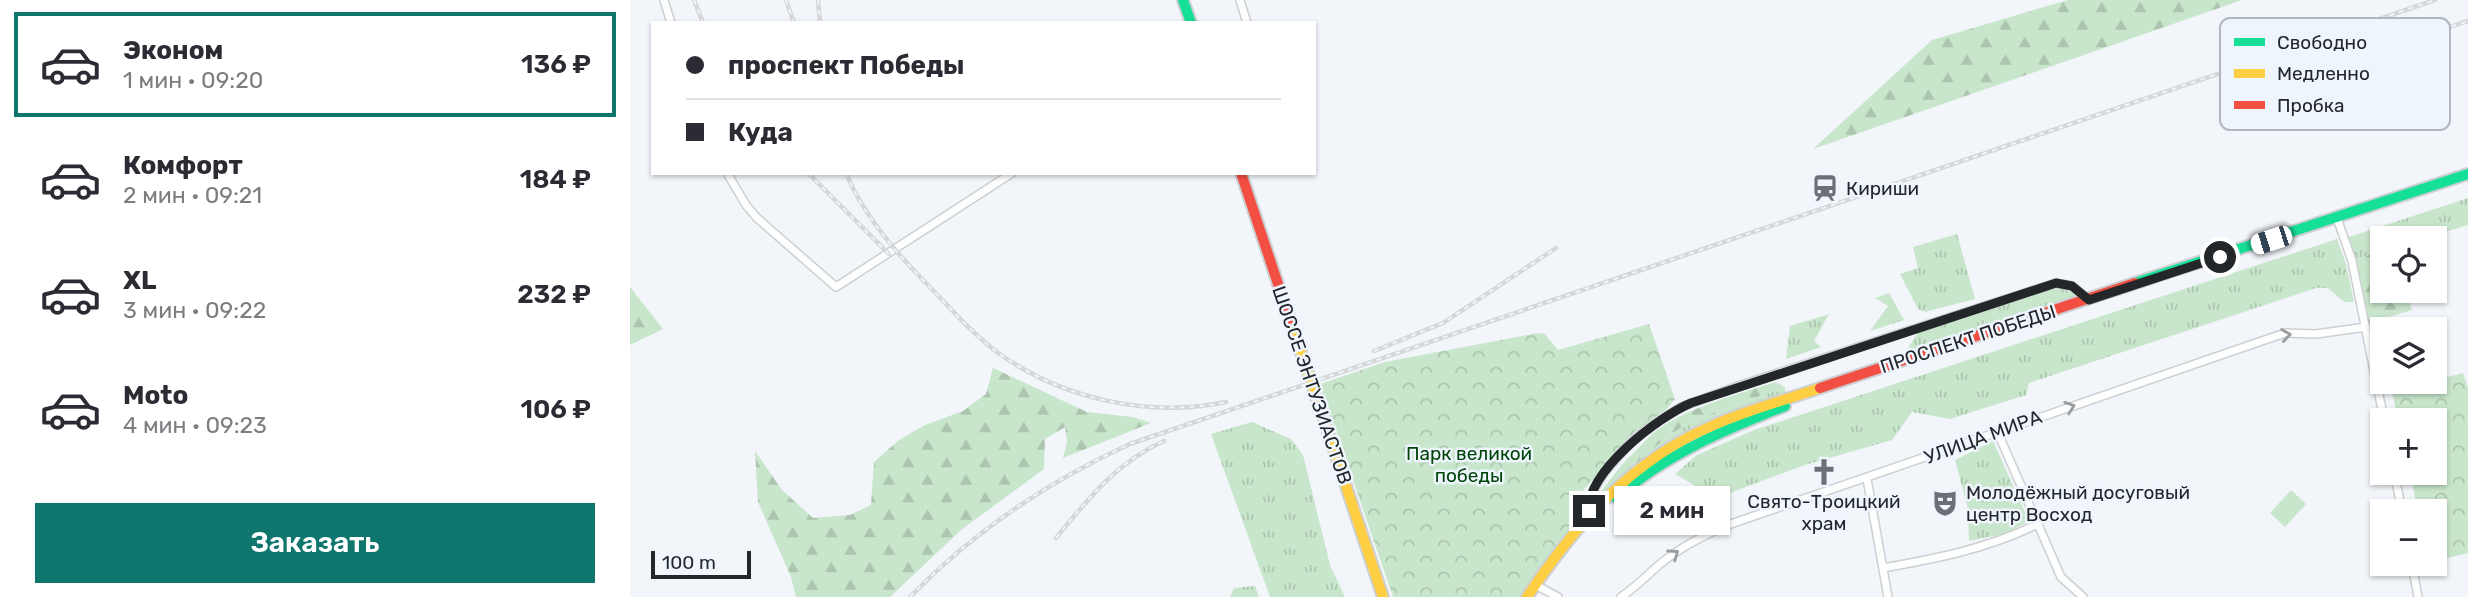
<!DOCTYPE html>
<html lang="ru">
<head>
<meta charset="utf-8">
<style>
  body { margin:0; font-family:Rubik,sans-serif; background:#f7f7f7; color:#2b2b33; height:100vh; display:flex; flex-direction:column; font-size:26px; white-space:nowrap }
  * { box-sizing:border-box; margin:0 }
  p { font-size:23px; color:#7c7c81 }
  .icon { flex:none; width:38px; height:38px; fill:none; stroke:currentColor; stroke-width:2; stroke-linecap:round; stroke-linejoin:round }
  .map { position:relative; flex:1; overflow:hidden }
  .details { display:flex; flex-direction:column; background:#fff; width:630px }
  .details>* { flex:none }
  .guide { position:absolute; left:21px; top:21px; width:665px; height:154px; border-radius:0px; box-shadow:0 2px 5px #0004; display:grid; align-content:center; height:154px; padding:0 35px; background:#fff }
  .buttons { position:absolute; left:1740px; top:226px; display:grid; gap:14px }
  .buttons a { display:grid; place-items:center; width:77px; height:77px; border-radius:0px; background:#fff; box-shadow:0 2px 5px #0004; font-size:35px }
  .scale { position:absolute; left:21px; bottom:18px; width:100px; box-sizing:border-box; padding-left:7px; border:4px solid #24272a; border-top:0; font-size:19px; line-height:24px; white-space:nowrap; color:#24272a; -webkit-text-stroke:5px #eef5fd; paint-order:stroke }
  .end { position:absolute; width:32px; height:32px; margin:-16px; border:9px solid #24272a; background:#fff; box-shadow:0 0 0 4px #fff }
  .from { border-radius:50% }
  .bubble { position:absolute; height:49px; border-radius:0px; background:#fff; box-shadow:0 2px 5px #0004; font-size:23px; font-weight:600; line-height:49px; text-align:center }
  .car { position:absolute; width:21px; height:42px; margin:-21px -10px; border-radius:9px; box-shadow:0 0 5px 2px #0007; background:linear-gradient(#fff 24%,#345 0 40%,#fff 0 76%,#345 0 86%,#fff 0) }
  .guide b { display:flex; align-items:center; gap:24px; height:66px; font-size:26px }
  .guide b+b { border-top:2px solid #e1e1e2 }
  .guide i { width:18px; height:18px; background:#2b2b33 }
  ul { padding:12px 0 0; list-style:none }
  li { display:flex; align-items:center; gap:21px; height:105px; margin:0 14px 10px; padding:0 21px; border:4px solid transparent; border-radius:0px }
  li div { flex:1 }
  li b { display:block; font-size:26px }
  li em { font-style:normal; font-weight:600 }
  li.selected { border-color:#0f766e }
  li>.icon { width:63px; height:63px; stroke-width:1.5 }
  .action { display:flex; gap:14px; margin-top:auto; padding:14px 35px }
  .action a { flex:1; height:80px; border-radius:0px; background:#0f766e; color:#fff; font-size:28px; font-weight:600; line-height:80px; text-align:center }
  main { display:flex; flex:1; min-height:0 }
  .map>svg:first-child { display:block }
  .grass { fill:url(#grass-tufts) }
  .forest { fill:url(#forest-firs) }
  .park { fill:url(#park-crowns) }
  .pitch { fill:#c8e6cb }
  .lines { fill:none; stroke-linecap:round; stroke-linejoin:round }
  .street-casing { stroke:#cdcfd2; stroke-width:10 }
  .fast-casing { stroke:#cdcfd2; stroke-width:14 }
  .slow-casing { stroke:#cdcfd2; stroke-width:14 }
  .jam-casing { stroke:#cdcfd2; stroke-width:14 }
  .street { stroke:#fdfefe; stroke-width:7 }
  .fast { stroke:#16e098; stroke-width:10 }
  .slow { stroke:#ffcf43; stroke-width:10 }
  .jam { stroke:#f24e42; stroke-width:10 }
  .rail-casing { stroke:#d5d6d8; stroke-width:4.5 }
  .rail { stroke:#eef5fd; stroke-width:2; stroke-dasharray:5; stroke-linecap:butt }
  .slow-bridge-casing { stroke:#cdcfd2; stroke-width:14; stroke-linecap:butt }
  .slow-bridge { stroke:#ffcf43; stroke-width:10 }
  .oneway { stroke:#9b9d9f }
  .route { stroke:#24272a; stroke-width:9 }
  .labels { text-anchor:middle; dominant-baseline:central; stroke-width:5; stroke-linejoin:round; paint-order:stroke }
  .poi-label { font-size:19px; fill:#24272a; stroke:#eef5fd; text-anchor:start }
  .street-label { font-size:19px; fill:#24272a; stroke:#eef5fd }
  .park-label { font-size:19px; fill:#004508; stroke:#eef5fd }
  .key { fill:#eef5fd; stroke:#b1b7be; stroke-width:2 }
  .key-label { font-size:19px; fill:#24272a }
</style>
</head>
<body>
<main>
<section class="details">
<ul>
<li class="selected"><svg class="icon" aria-label="car" viewBox="0 0 24 24"><path d="M5 17H2v-5l4-1 3-4h7l3 4 3 1v5h-3M9 17h6M6 11h13"/><circle cx="7" cy="17" r="2"/><circle cx="17" cy="17" r="2"/></svg><div><b>Эконом</b><p>1 мин · 09:20</p></div><em>136 ₽</em></li>
<li><svg class="icon" aria-label="car" viewBox="0 0 24 24"><path d="M5 17H2v-5l4-1 3-4h7l3 4 3 1v5h-3M9 17h6M6 11h13"/><circle cx="7" cy="17" r="2"/><circle cx="17" cy="17" r="2"/></svg><div><b>Комфорт</b><p>2 мин · 09:21</p></div><em>184 ₽</em></li>
<li><svg class="icon" aria-label="car" viewBox="0 0 24 24"><path d="M5 17H2v-5l4-1 3-4h7l3 4 3 1v5h-3M9 17h6M6 11h13"/><circle cx="7" cy="17" r="2"/><circle cx="17" cy="17" r="2"/></svg><div><b>XL</b><p>3 мин · 09:22</p></div><em>232 ₽</em></li>
<li><svg class="icon" aria-label="car" viewBox="0 0 24 24"><path d="M5 17H2v-5l4-1 3-4h7l3 4 3 1v5h-3M9 17h6M6 11h13"/><circle cx="7" cy="17" r="2"/><circle cx="17" cy="17" r="2"/></svg><div><b>Moto</b><p>4 мин · 09:23</p></div><em>106 ₽</em></li>
</ul>
<div class="action"><a>Заказать</a></div>
</section>
<div class="map">
<svg width="1838" height="597" viewBox="0 0 1838 597">
  <defs>
    <pattern id="grass-tufts" width="24" height="20" patternUnits="userSpaceOnUse" patternTransform="scale(1.75)"><rect width="24" height="20" fill="#c8e6cb"/><path d="M3 7l-1-3M5 7V3M7 7l1-3M15 17l-1-3M17 17v-4M19 17l1-3" fill="none" stroke="#acc5ae"/></pattern>
    <pattern id="forest-firs" width="22" height="20" patternUnits="userSpaceOnUse" patternTransform="scale(1.75)"><rect width="22" height="20" fill="#c8e6cb"/><path d="M5 1l3.5 6h-7zM16 11l3.5 6h-7z" fill="#acc5ae"/></pattern>
    <pattern id="park-crowns" width="20" height="18" patternUnits="userSpaceOnUse" patternTransform="scale(1.75)"><rect width="20" height="18" fill="#c8e6cb"/><path d="M2 6a3 3 0 1 1 6 0M12 15a3 3 0 1 1 6 0" fill="none" stroke="#acc5ae"/></pattern>
  </defs>
  <rect width="100%" height="100%" fill="#f2f5fa"/>
  <!-- grass -->
  <path class="grass" d="M1838,198V225L1795,238H1752V251L1725,259L1719,237Z
    M1327,234L1345,299L1295,312L1288,309L1270,274L1288,268L1283,247Z
    M1707,239L1716,264L1724,302H1714L1698,288H1686L1399,383L1396,395L1320,419L1282,412L1262,440L1175,465L1086,498L1045,474L1067,455L1124,430Z
    M1429,287L1445,294L1446,300L1279,355L1277,350L1288,332Z
    M1259,293L1274,320L1240,331L1258,306L1245,298Z
    M1199,314L1184,341L1191,347L1156,359L1160,326Z
    M1155,387L1156,397L966,502L964,500L995,461L1002,469L1039,435L1065,419Z
    M622,422L661,439L673,455L700,565L715,597H640L581,434Z
    M1363,441L1399,521L1374,534L1339,541L1338,509L1325,460Z
    M625,586L629,597H600L604,588Z"/>
  <!-- forest -->
  <path class="forest" d="M1438,0H1612L1183,149L1302,40Z
    M1752,251V290L1776,291L1782,310L1739,323L1725,259Z
    M0,287L33,329L0,345Z
    M363,368L457,412L503,417L521,423L433,458L437,442L435,427L415,439L414,469L331,530L260,597H166L161,577L128,502L125,451L152,490L183,518L220,515L241,505L244,462L269,440L295,425L333,411L356,394Z
    M1145,382L1155,387L1065,419L1039,435L1001,469L995,461C1004,453 1013,443 1022,434C1054,408 1106,395 1145,382Z"/>
  <!-- park -->
  <path class="park" d="M1019,324L1045,399L1037,409L1005,431L950,494V515L947,523L894,597H763L690,384L755,362L908,333L915,334L928,350Z
    M1833,373L1838,388V553L1804,561V511H1788L1780,473L1804,472V420H1768L1760,382H1798Z"/>
  <!-- pitch -->
  <path class="pitch" d="M1661,490L1676,504L1655,527L1640,513Z"/>
  <g class="lines">
    <defs>
      <path id="street" d="M34,0L41,23
        M610,0L617,23
        M97,173L116,205L127,218L206,287L382,173
        M1707,218L1722,261L1754,420
        M1367,431L1431,577L1453,597
        M1764,472L1772,511
        M1237,479L1258,597
        M960,513L958,500L974,473L1000,443L1016,429L1051,407L1114,384L1426,283L1442,286L1458,299
        M1782,564L1788,597
        M1253,568C1309,558 1356,549 1408,524
        M904,584L928,597
        M991,597C1006,587 1016,576 1029,565C1049,548 1071,537 1095,526L1655,333L1686,334L1736,327"/>
      <path id="fast" d="M553,0L561,23
        M1505,283L1838,174
        M986,498C1036,454 1094,430 1155,406"/>
      <path id="slow" d="M690,408L753,597
        M897,597C946,524 1001,460 1084,425C1118,410 1155,400 1190,388"/>
      <path id="jam" d="M611,173L664,332
        M1190,388L1505,283"/>
    </defs>
    <!-- street casing -->
    <use href="#street" class="street-casing"/>
    <!-- fast casing -->
    <use href="#fast" class="fast-casing"/>
    <!-- slow casing -->
    <use href="#slow" class="slow-casing"/>
    <!-- jam casing -->
    <use href="#jam" class="jam-casing"/>
    <!-- street -->
    <use href="#street" class="street"/>
    <!-- fast -->
    <use href="#fast" class="fast"/>
    <!-- slow -->
    <use href="#slow" class="slow"/>
    <!-- jam -->
    <use href="#jam" class="jam"/>
    <defs>
      <path id="rail" d="M64,0L73,23
        M156,0L164,23
        M188,0L190,23
        M1755,49L1838,21
        M178,173L259,254
        M216,173C233,215 266,253 298,285C320,308 341,332 367,352C431,399 519,418 596,402
        M744,351L813,323L926,248
        M426,538C458,499 487,462 534,441
        M280,597C344,531 417,482 500,444L1805,0"/>
    </defs>
    <!-- rail casing -->
    <use href="#rail" class="rail-casing"/>
    <!-- rail -->
    <use href="#rail" class="rail"/>
    <defs>
      <path id="slow-bridge" d="M664,332L690,408"/>
    </defs>
    <!-- slow-bridge casing -->
    <use href="#slow-bridge" class="slow-bridge-casing"/>
    <!-- slow-bridge -->
    <use href="#slow-bridge" class="slow-bridge"/>
  </g>
  <!-- one-way arrows -->
  <defs><path id="oneway-chevron" d="M-2-3.5L2.5 0L-2 3.5" fill="none" stroke-width="1.6" stroke-linecap="round" stroke-linejoin="round" transform="scale(1.75)"/></defs>
  <g class="oneway">
    <use href="#oneway-chevron" transform="translate(1656 335) rotate(-8)"/>
    <use href="#oneway-chevron" transform="translate(1440 407) rotate(-19)"/>
    <use href="#oneway-chevron" transform="translate(1044 554) rotate(-35)"/>
  </g>
  <g class="lines">
    <!-- route -->
    <path class="route" d="M959,511C956,472 1028,417 1061,403L1426,283L1442,286L1459,300L1590,257"/>
  </g>
  <!-- icons -->
  <defs>
    <symbol id="station-bare" viewBox="-9 -9 18 18"><path d="M-3-6H3Q5-6 5-4V2Q5 4 3 4L4.5 6H3L1.5 4h-3L-3 6H-4.5L-3 4Q-5 4-5 2V-4Q-5-6-3-6ZM-3.5-4v3h7v-3ZM-3.5 1v1.5H-2V1ZM2 1v1.5H3.5V1Z" fill="#6c6f73" stroke="#eef5fd" stroke-width="2.5" paint-order="stroke"/></symbol>
    <symbol id="church-bare" viewBox="-9 -9 18 18"><path d="M-1.2-6h2.4v3.5h3.3v2.4h-3.3V6h-2.4V-.1h-3.3v-2.4h3.3Z" fill="#6c6f73" stroke="#eef5fd" stroke-width="2.5" paint-order="stroke"/></symbol>
    <symbol id="theatre-bare" viewBox="-9 -9 18 18"><path d="M-5-5.5Q0-4 5-5.5V0Q5 5 0 6Q-5 5-5 0ZM-3.3-2.5H-1v1.5H-3.3ZM1-2.5H3.3v1.5H1ZM-2.8 1Q0 5.5 2.8 1Z" fill="#6c6f73" stroke="#eef5fd" stroke-width="2.5" paint-order="stroke"/></symbol>
  </defs>
  <g fill-rule="evenodd">
    <use href="#station-bare" x="1176" y="169" width="38" height="38"/>
    <use href="#church-bare" x="1175" y="453" width="38" height="38"/>
    <use href="#theatre-bare" x="1296" y="484" width="38" height="38"/>
  </g>
  <g class="labels">
    <!-- poi labels -->
    <g class="poi-label">
      <text x="1216" y="188">Кириши</text>
      <text x="1336" y="492">Молодёжный досуговый<tspan x="1336" dy="22">центр Восход</tspan></text>
      <text x="1194" y="501" text-anchor="middle">Свято-Троицкий<tspan x="1194" dy="22">храм</tspan></text>
    </g>
    <!-- street labels -->
    <g class="street-label">
      <text transform="translate(1338 339) rotate(-18)">ПРОСПЕКТ ПОБЕДЫ</text>
      <text transform="translate(682 385) rotate(71)">ШОССЕ ЭНТУЗИАСТОВ</text>
      <text transform="translate(1353 437) rotate(-20)">УЛИЦА МИРА</text>
    </g>
    <!-- park labels -->
    <g class="park-label">
      <text x="839" y="453">Парк великой<tspan x="839" dy="22">победы</tspan></text>
    </g>
  </g>
  <!-- legend -->
  <rect x="1590" y="18" width="230" height="112" rx="10" class="key"/>
  <rect x="1604" y="38" width="31" height="8" fill="#16e098"/>
  <rect x="1604" y="69" width="31" height="9" fill="#ffcf43"/>
  <rect x="1604" y="101" width="31" height="8" fill="#f24e42"/>
  <g class="key-label">
    <text x="1647" y="49">Свободно</text>
    <text x="1647" y="80">Медленно</text>
    <text x="1647" y="112">Пробка</text>
  </g>
</svg>
<div class="buttons">
<a><svg class="icon" aria-label="locate" viewBox="0 0 24 24"><circle cx="12" cy="12" r="6"/><path d="M12 2v4M12 18v4M2 12h4M18 12h4"/></svg></a>
<a><svg class="icon" aria-label="layers" viewBox="0 0 24 24"><path d="M12 4l9 5-9 5-9-5zM3 14l9 5 9-5"/></svg></a>
<a>+</a>
<a>−</a>
</div>
<div class="scale">100 m</div>
<i class="end from" style="left:1590px;top:257px"></i>
<i class="end" style="left:959px;top:511px"></i>
<div class="bubble" style="left:984px;top:486px;width:116px">2 мин</div>
<i class="car" style="left:1641px;top:240px;rotate:252deg"></i>
<div class="guide">
<b><i class="from"></i>проспект Победы</b>
<b><i></i>Куда</b>
</div>
</div>
</main>
</body>
</html>
